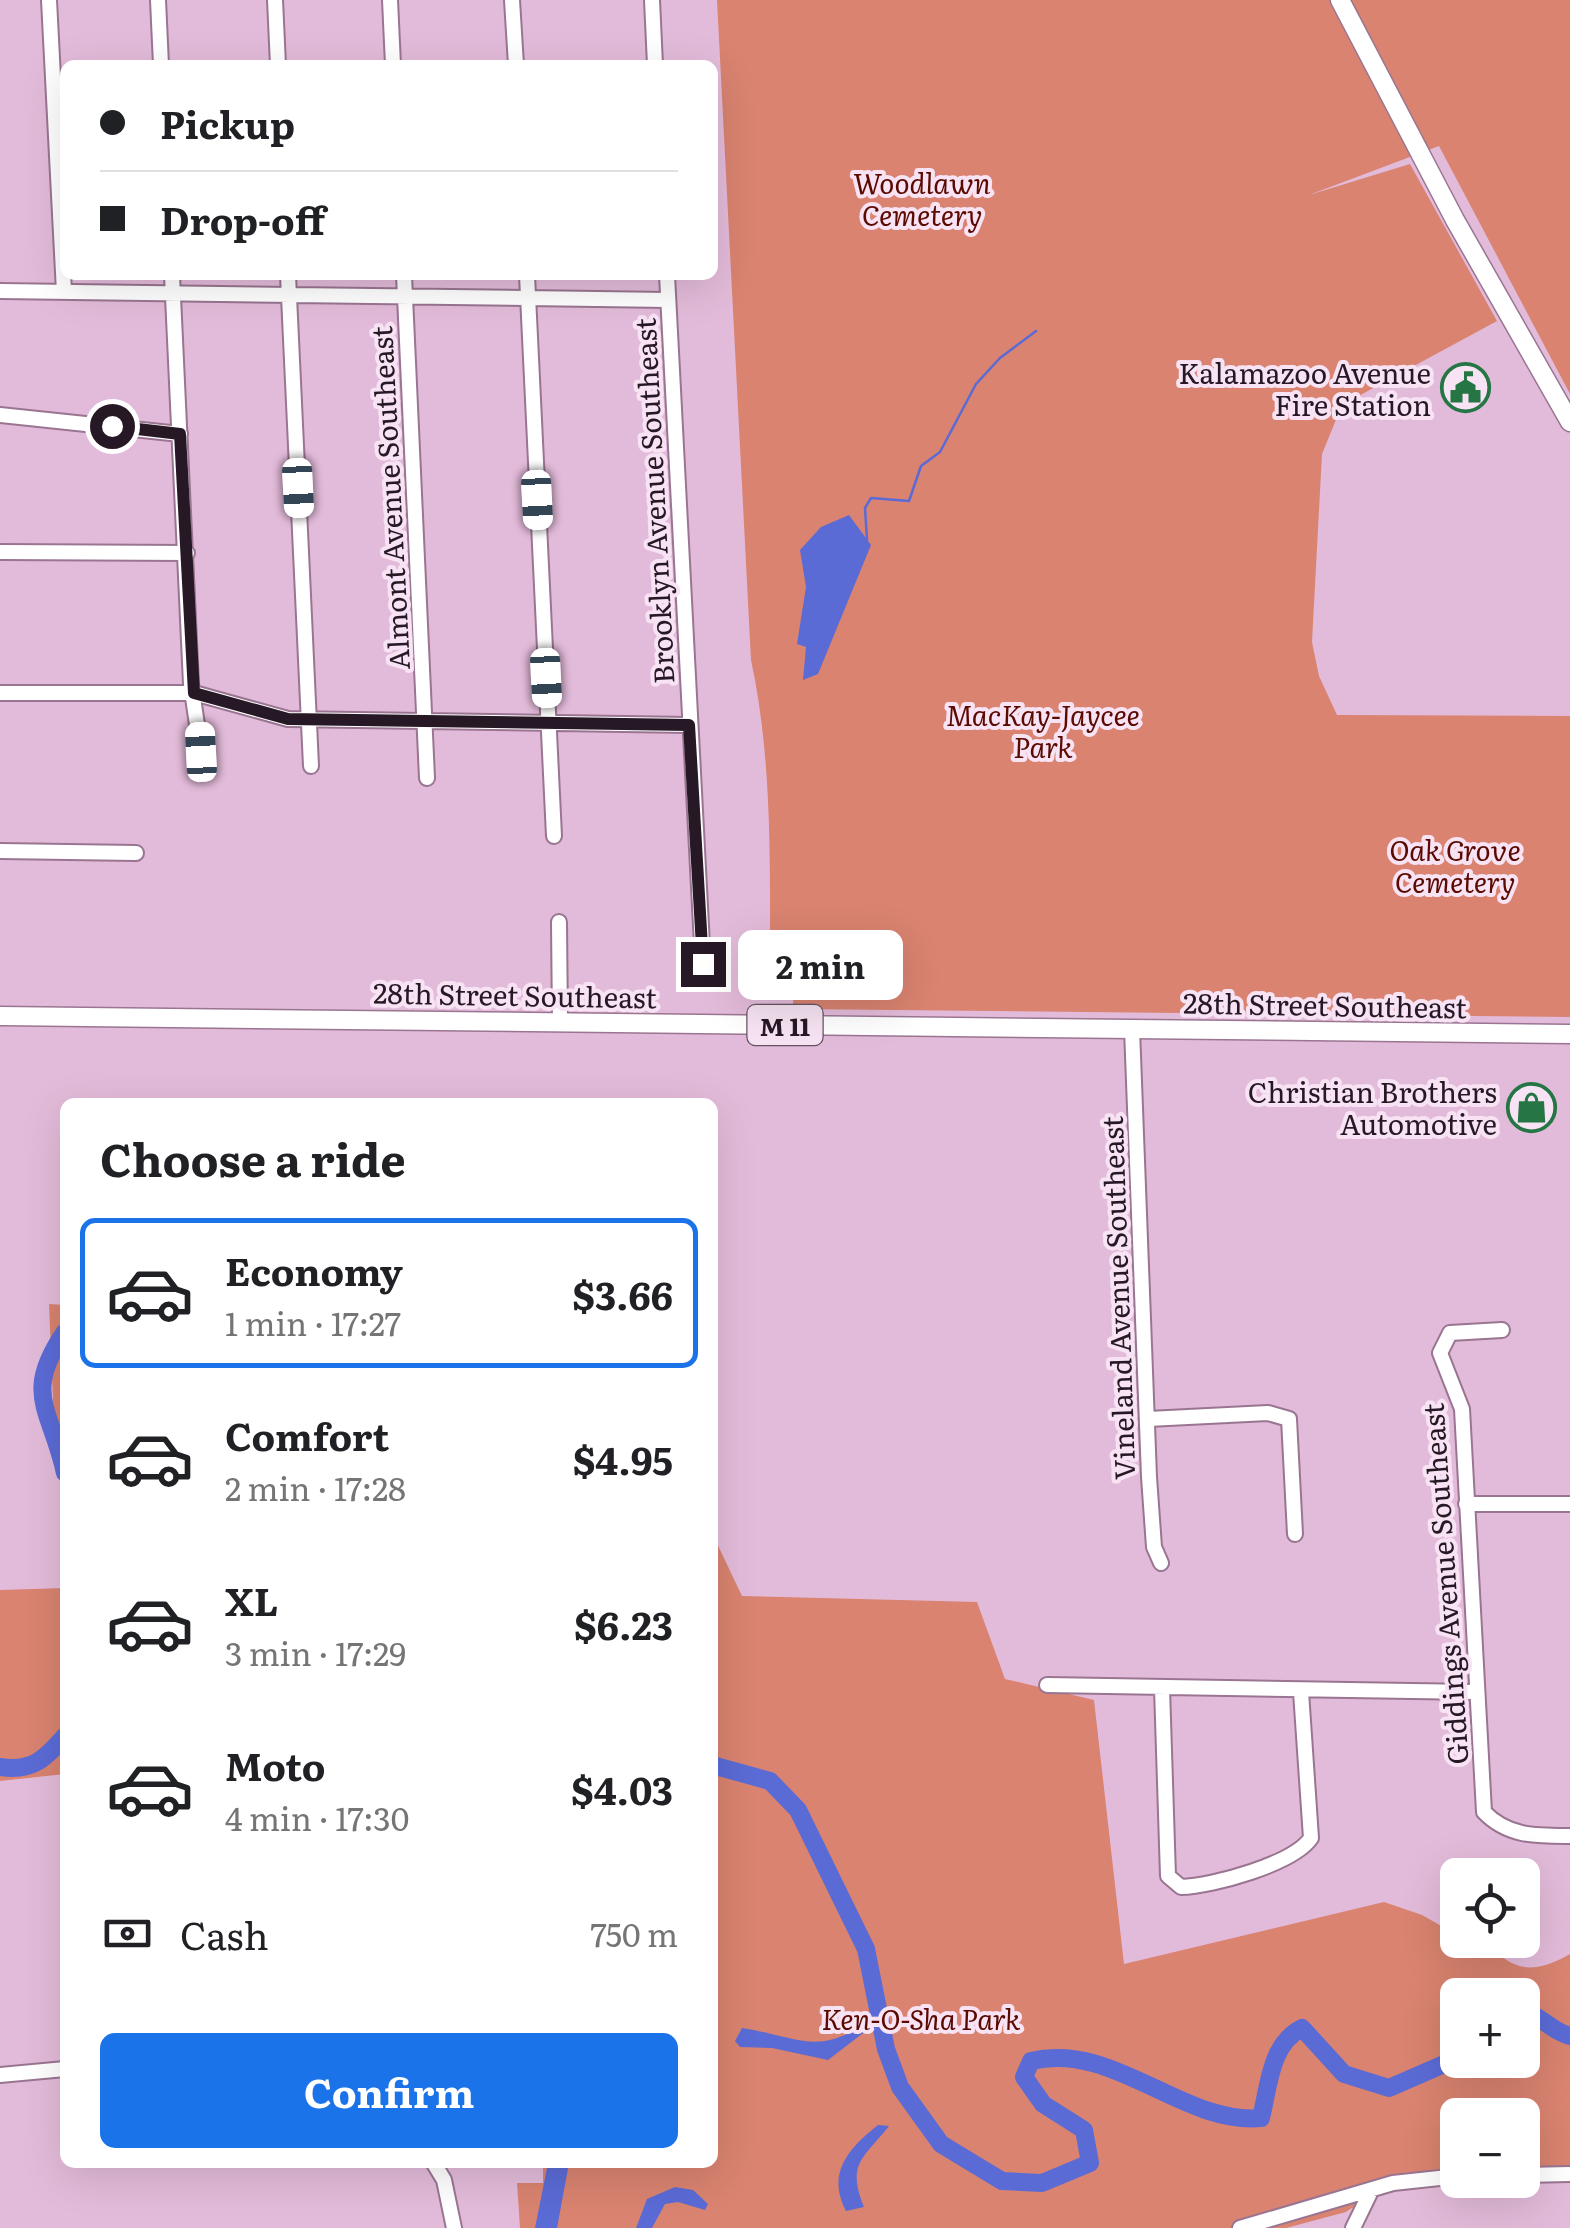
<!DOCTYPE html>
<html lang="en">
<head>
<meta charset="utf-8">
<style>
  body { margin:0; font-family:Literata,serif; background:#f6f6f6; color:#202124; height:100vh; display:flex; flex-direction:column; font-size:38px; white-space:nowrap }
  * { box-sizing:border-box; margin:0 }
  p { font-size:32px; color:#757577 }
  .icon { flex:none; width:55px; height:55px; fill:none; stroke:currentColor; stroke-width:2; stroke-linecap:round; stroke-linejoin:round }
  .map { position:relative; flex:1; overflow:hidden }
  .sheet { position:absolute; left:60px; top:1098px; width:658px; height:1070px; display:flex; flex-direction:column; background:#fff; border-radius:15px; box-shadow:0 10px 40px #0002 }
  .sheet>* { flex:none }
  .guide { position:absolute; left:60px; top:60px; width:658px; height:220px; border-radius:15px; box-shadow:0 10px 40px #0002; display:grid; align-content:center; height:220px; padding:0 40px; background:#fff }
  .buttons { position:absolute; left:1440px; top:1858px; display:grid; gap:20px }
  .buttons a { display:grid; place-items:center; width:100px; height:100px; border-radius:15px; background:#fff; box-shadow:0 10px 40px #0002; font-size:50px }
  .end { position:absolute; width:45px; height:45px; margin:-22px; border:12px solid #261824; background:#fff; box-shadow:0 0 0 5px #fff }
  .from { border-radius:50% }
  .bubble { position:absolute; height:70px; border-radius:15px; background:#fff; box-shadow:0 10px 40px #0002; font-size:32px; font-weight:700; line-height:70px; text-align:center }
  .car { position:absolute; width:30px; height:60px; margin:-30px -15px; border-radius:12px; box-shadow:0 0 8px 2px #0007; background:linear-gradient(#fff 24%,#345 0 40%,#fff 0 76%,#345 0 86%,#fff 0) }
  .guide b { display:flex; align-items:center; gap:35px; height:95px; font-size:38px }
  .guide b+b { border-top:2px solid #e0e0e0 }
  .guide i { width:25px; height:25px; background:#202124 }
  ul { padding:0; list-style:none }
  li { display:flex; align-items:center; gap:30px; height:150px; margin:0 20px 15px; padding:0 20px; border:5px solid transparent; border-radius:15px }
  li div { flex:1 }
  li b { display:block; font-size:38px }
  li em { font-style:normal; font-weight:700 }
  li.on { border-color:#1a73e8 }
  li>.icon { width:90px; height:90px; stroke-width:1.5 }
  h2 { padding:0 40px; font-size:45px; line-height:120px }
  .pay { display:flex; align-items:center; gap:25px; height:110px; padding:0 40px; font-size:38px }
  .pay p { margin-inline-start:auto }
  .button { display:flex; gap:20px; margin-top:auto; padding:20px 40px }
  .button a { flex:1; height:115px; border-radius:15px; background:#1a73e8; color:#fff; font-size:40px; font-weight:700; line-height:115px; text-align:center }
  .map>svg:first-child { display:block }
  .green { fill:#d98370; fill-rule:evenodd }
  .water { fill:#5b6bd5 }
  .lines { fill:none; stroke-linecap:round; stroke-linejoin:round }
  .stream { stroke:#5b6bd5; stroke-width:2.5 }
  .river { stroke:#5b6bd5; stroke-width:18 }
  .minor-casing { stroke:#997591; stroke-width:18 }
  .major-casing { stroke:#997591; stroke-width:21 }
  .minor { stroke:#fff; stroke-width:14 }
  .major { stroke:#fff; stroke-width:18 }
  .route { stroke:#261824; stroke-width:12 }
  .labels { text-anchor:middle; dominant-baseline:central; stroke-width:8; stroke-linejoin:round; paint-order:stroke }
  .shield { fill:#f7e3f3; stroke:#655562; stroke-width:2.5 }
  .shield-label { font-size:25px; font-weight:bold; fill:#261824 }
  .park-label { font-size:28px; font-style:italic; fill:#5b0a00; stroke:#f7e3f3 }
  .poi-label { font-size:28px; fill:#261824; stroke:#f7e3f3; text-anchor:end }
  .street-label { font-size:28px; fill:#261824; stroke:#f7e3f3 }
</style>
</head>
<body>
<div class="map">
<svg width="1570" height="2228" viewBox="0 0 1570 2228">
  <rect width="100%" height="100%" fill="#e3bbda"/>
  <!-- green -->
  <path class="green" d="M717,0H1570V394L1439,146L1309,195L1410,164L1497,321L1342,405L1322,454L1312,642L1319,676L1337,715L1570,716V1017L793,1009L794,959L770,958C770,860 772,757 751,660Z
    M49,1304L65,1305V1449H55Z
    M713,1535L742,1596L977,1602L1005,1679L1094,1700L1124,1964L1384,1902L1422,1915L1457,1935L1458,1940C1507,1940 1505,1991 1570,1954V2169H1523L1522,2115H1458L1457,2170L1404,2173L1346,2212L1286,2228H520L517,2183H543V2163L712,2162ZM1458,1995H1522V2060H1458Z
    M65,1588V1774L0,1781V1590Z"/>
  <!-- water -->
  <path class="water" d="M849,515L871,545L818,674L803,680L806,647L797,644L806,587L800,550L821,527Z
    M869,2021L871,2027L828,2060L772,2048L740,2047L735,2041L742,2028C799,2037 817,2057 869,2021Z
    M878,2125L889,2126C864,2158 846,2163 864,2207L846,2211C826,2173 849,2148 878,2125Z
    M548,2163H569L557,2228H535Z
    M675,2187L693,2190L708,2204L705,2210L678,2202L665,2204L652,2228H636L647,2199Z"/>
  <g class="lines">
    <!-- stream -->
    <path class="stream" d="M867,540L865,508L871,498L909,501L921,466L940,452L976,384L1000,358L1036,331"/>
    <!-- river -->
    <path class="river" d="M65,1332C22,1394 51,1409 65,1473
      M712,1765L770,1781L798,1810L866,1949L886,2049L900,2087L941,2144L1002,2181L1042,2183L1090,2163L1084,2130L1043,2104L1024,2077L1031,2061C1114,2041 1182,2125 1261,2118C1269,2086 1270,2044 1302,2028L1344,2074L1389,2088L1458,2058
      M0,1767C32,1772 45,1759 65,1736
      M1522,2010C1542,2016 1551,2031 1570,2036"/>
    <defs>
      <path id="minor" d="M49,0L64,292
        M158,0L161,65
        M275,0L278,65
        M390,0L393,65
        M512,0L516,65
        M652,0L655,65
        M172,275L191,684L201,752
        M288,275L311,766
        M404,275L427,778
        M527,275L554,836
        M667,275L703,964
        M0,291L668,300
        M0,415L180,434
        M0,552L187,553
        M0,693H194L288,719L689,725
        M0,851L136,853
        M559,922L560,1023
        M1132,1029L1149,1477L1154,1547L1161,1563
        M1502,1330L1450,1333L1440,1353L1462,1409L1484,1812C1508,1837 1537,1836 1570,1836
        M1148,1419L1268,1413L1289,1419L1295,1534
        M1466,1504H1570
        M1047,1685L1475,1692
        M1162,1688L1168,1876L1181,1887C1213,1886 1293,1864 1311,1838L1301,1692
        M0,2075L65,2069
        M433,2162L444,2180L454,2228
        M1522,2175L1570,2174
        M1240,2228L1393,2183L1458,2176
        M1353,2228L1370,2193"/>
      <path id="major" d="M1340,0L1455,220L1570,422
        M0,1016L1570,1034"/>
    </defs>
    <!-- minor casing -->
    <use href="#minor" class="minor-casing"/>
    <!-- major casing -->
    <use href="#major" class="major-casing"/>
    <!-- minor -->
    <use href="#minor" class="minor"/>
    <!-- major -->
    <use href="#major" class="major"/>
  </g>
  <g class="lines">
    <!-- route -->
    <path class="route" d="M112,426L180,434L194,693L288,719L689,725L703,964"/>
  </g>
  <!-- icons -->
  <defs>
    <symbol id="civic-ring" viewBox="-11 -11 22 22"><circle r="9.5" fill="#f7e3f3" stroke="#257545" stroke-width="1.5"/><path d="M-.6-6.5H3V-4.5H.6V-3L4-1V1h2V6H-6V1h2V-1L-.6-3ZM-1.2 2.5V6h2.4V2.5Z" fill="#257545"/></symbol>
    <symbol id="shop-ring" viewBox="-11 -11 22 22"><circle r="9.5" fill="#f7e3f3" stroke="#257545" stroke-width="1.5"/><path d="M-5-2.5h2.3a2.7 3.5 0 0 1 5.4 0H5L5.5 6h-11ZM-1.5-2.5h3a1.5 2.3 0 0 0-3 0Z" fill="#257545"/></symbol>
  </defs>
  <g fill-rule="evenodd">
    <use href="#civic-ring" x="1438" y="360" width="55" height="55"/>
    <use href="#shop-ring" x="1504" y="1080" width="55" height="55"/>
  </g>
  <g class="labels">
    <!-- shield labels -->
    <rect class="shield" x="747.5" y="1005" width="75" height="40" rx="8"/>
    <g class="shield-label">
      <text x="785" y="1025">M 11</text>
    </g>
    <!-- park labels -->
    <g class="park-label">
      <text x="922" y="182">Woodlawn<tspan x="922" dy="32">Cemetery</tspan></text>
      <text x="1043" y="714">MacKay-Jaycee<tspan x="1043" dy="32">Park</tspan></text>
      <text x="1455" y="849">Oak Grove<tspan x="1455" dy="32">Cemetery</tspan></text>
      <text x="921" y="2018">Ken-O-Sha Park</text>
    </g>
    <!-- poi labels -->
    <g class="poi-label">
      <text x="1431" y="372">Kalamazoo Avenue<tspan x="1431" dy="32">Fire Station</tspan></text>
      <text x="1497" y="1091">Christian Brothers<tspan x="1497" dy="32">Automotive</tspan></text>
    </g>
    <!-- street labels -->
    <g class="street-label">
      <text transform="translate(389 498) rotate(-93)">Almont Avenue Southeast</text>
      <text transform="translate(653 501) rotate(-93)">Brooklyn Avenue Southeast</text>
      <text transform="translate(515 994) rotate(1)">28th Street Southeast</text>
      <text transform="translate(1325 1004) rotate(1)">28th Street Southeast</text>
      <text transform="translate(1117 1298) rotate(-92)">Vineland Avenue Southeast</text>
      <text transform="translate(1444 1584) rotate(-94)">Giddings Avenue Southeast</text>
    </g>
  </g>
</svg>
<div class="buttons">
<a><svg class="icon" aria-label="locate" viewBox="0 0 24 24"><circle cx="12" cy="12" r="6"/><path d="M12 2v4M12 18v4M2 12h4M18 12h4"/></svg></a>
<a>+</a>
<a>−</a>
</div>
<i class="end from" style="left:112px;top:426px"></i>
<i class="end" style="left:703px;top:964px"></i>
<div class="bubble" style="left:738px;top:930px;width:165px">2 min</div>
<i class="car" style="left:298px;top:488px;rotate:177deg"></i>
<i class="car" style="left:537px;top:500px;rotate:177deg"></i>
<i class="car" style="left:546px;top:678px;rotate:177deg"></i>
<i class="car" style="left:201px;top:752px;rotate:357deg"></i>
<div class="guide">
<b><i class="from"></i>Pickup</b>
<b><i></i>Drop-off</b>
</div>
<section class="sheet">
<h2>Choose a ride</h2>
<ul>
<li class="on"><svg class="icon" aria-label="car" viewBox="0 0 24 24"><path d="M5 17H2v-5l4-1 3-4h7l3 4 3 1v5h-3M9 17h6M6 11h13"/><circle cx="7" cy="17" r="2"/><circle cx="17" cy="17" r="2"/></svg><div><b>Economy</b><p>1 min · 17:27</p></div><em>$3.66</em></li>
<li><svg class="icon" aria-label="car" viewBox="0 0 24 24"><path d="M5 17H2v-5l4-1 3-4h7l3 4 3 1v5h-3M9 17h6M6 11h13"/><circle cx="7" cy="17" r="2"/><circle cx="17" cy="17" r="2"/></svg><div><b>Comfort</b><p>2 min · 17:28</p></div><em>$4.95</em></li>
<li><svg class="icon" aria-label="car" viewBox="0 0 24 24"><path d="M5 17H2v-5l4-1 3-4h7l3 4 3 1v5h-3M9 17h6M6 11h13"/><circle cx="7" cy="17" r="2"/><circle cx="17" cy="17" r="2"/></svg><div><b>XL</b><p>3 min · 17:29</p></div><em>$6.23</em></li>
<li><svg class="icon" aria-label="car" viewBox="0 0 24 24"><path d="M5 17H2v-5l4-1 3-4h7l3 4 3 1v5h-3M9 17h6M6 11h13"/><circle cx="7" cy="17" r="2"/><circle cx="17" cy="17" r="2"/></svg><div><b>Moto</b><p>4 min · 17:30</p></div><em>$4.03</em></li>
</ul>
<div class="pay"><svg class="icon" aria-label="cash" viewBox="0 0 24 24"><path d="M3 7h18v10H3z"/><circle cx="12" cy="12" r="2"/></svg>Cash<p>750 m</p></div>
<div class="button"><a>Confirm</a></div>
</section>
</div>
</body>
</html>
